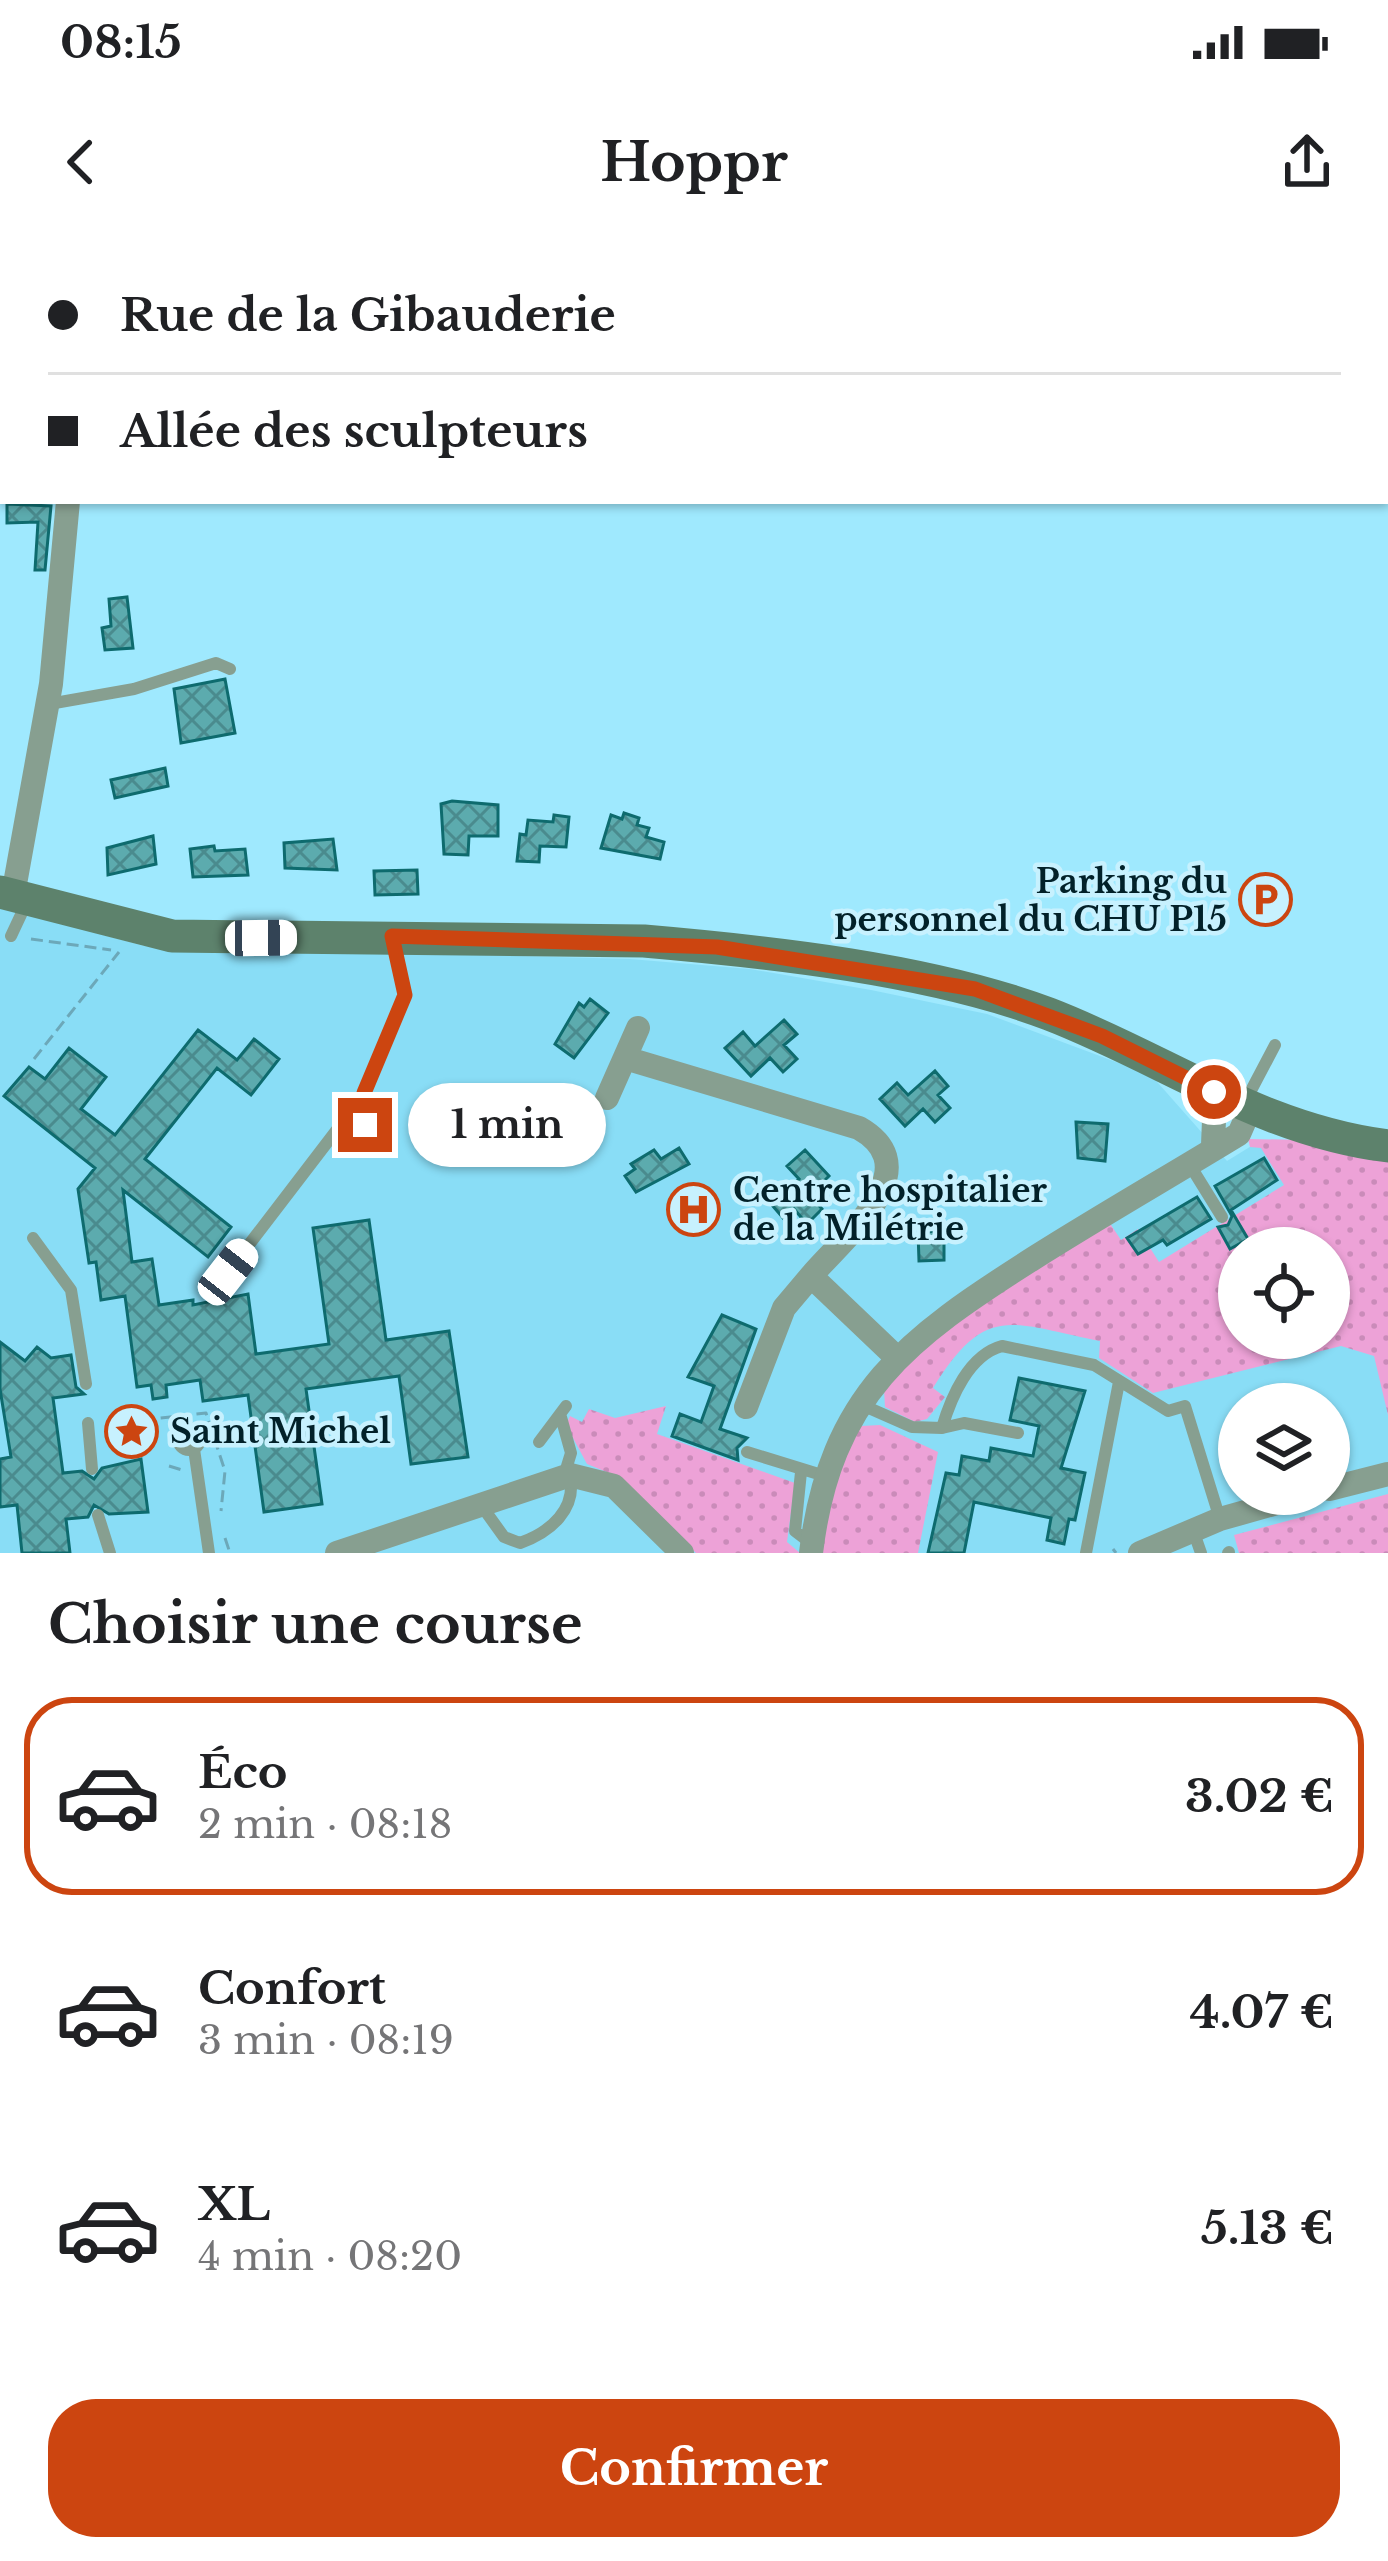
<!DOCTYPE html>
<html lang="fr">
<head>
<meta charset="utf-8">
<style>
  body { margin:0; font-family:"Libre Baskerville",serif; background:#f2f2f2; color:#202124; height:100vh; display:flex; flex-direction:column; font-size:45px; white-space:nowrap }
  * { box-sizing:border-box; margin:0 }
  p { font-size:39px; color:#757577 }
  .icon { flex:none; width:66px; height:66px; fill:none; stroke:currentColor; stroke-width:2; stroke-linecap:round; stroke-linejoin:round }
  .map { position:relative; height:1313px; overflow:hidden }
  .side { display:flex; flex-direction:column; background:#fff; flex:1 }
  .side>* { flex:none }
  .top-card { position:absolute; left:0px; top:0px; width:1389px; height:264px; box-shadow:0 3px 9px #0004; display:grid; align-content:center; height:264px; padding:0 48px; background:#fff }
  .controls { position:absolute; left:1218px; top:987px; display:grid; gap:24px }
  .controls a { display:grid; place-items:center; width:132px; height:132px; border-radius:50%; background:#fff; box-shadow:0 3px 9px #0004; font-size:60px }
  .end { position:absolute; width:54px; height:54px; margin:-27px; border:15px solid #cc4510; background:#fff; box-shadow:0 0 0 6px #fff }
  .from { border-radius:50% }
  .bubble { position:absolute; height:84px; border-radius:42px; background:#fff; box-shadow:0 3px 9px #0004; font-size:39px; font-weight:700; line-height:84px; text-align:center }
  .car { position:absolute; width:36px; height:72px; margin:-36px -18px; border-radius:15px; box-shadow:0 0 9px 3px #0007; background:linear-gradient(#fff 24%,#345 0 40%,#fff 0 76%,#345 0 86%,#fff 0) }
  .top-card b { display:flex; align-items:center; gap:42px; height:114px; font-size:45px }
  .top-card b+b { border-top:3px solid #e0e0e0 }
  .top-card i { width:30px; height:30px; background:#202124 }
  ul { padding:0; list-style:none }
  li { display:flex; align-items:center; gap:36px; height:198px; margin:0 24px 18px; padding:0 24px; border:6px solid transparent; border-radius:48px }
  li div { flex:1 }
  li b { display:block; font-size:45px }
  li em { font-style:normal; font-weight:700 }
  li.selected { border-color:#cc4510 }
  li>.icon { width:108px; height:108px; stroke-width:1.5 }
  h2 { padding:0 48px; font-size:54px; line-height:144px }
  .action { display:flex; gap:24px; margin-top:auto; padding:24px 48px }
  .action a { flex:1; height:138px; border-radius:48px; background:#cc4510; color:#fff; font-size:48px; font-weight:700; line-height:138px; text-align:center }
  .status { display:flex; justify-content:space-between; align-items:center; height:84px; padding:0 60px; background:#fff; direction:ltr }
  .status svg { height:33px; fill:currentColor }
  header { display:flex; justify-content:space-between; align-items:center; height:156px; padding:0 48px; background:#fff; font-size:54px; font-weight:700 }
  .map>svg:first-child { display:block }
  .built { fill:#89ddf6; fill-rule:evenodd }
  .forest { fill:url(#forest-firs) }
  .garden { fill:url(#garden-dots); fill-rule:evenodd }
  .building { fill:url(#building-cross-hatch); stroke:#0e6b6e; stroke-width:3 }
  .lines { fill:none; stroke-linecap:round; stroke-linejoin:round }
  .path { stroke:#6ca8b9; stroke-width:3; stroke-dasharray:12 6; stroke-linecap:butt }
  .lane { stroke:#879f90; stroke-width:12 }
  .street { stroke:#879f90; stroke-width:24 }
  .secondary { stroke:#5d826c; stroke-width:33 }
  .route { stroke:#cc4510; stroke-width:15 }
  .labels { text-anchor:middle; dominant-baseline:central; stroke-width:9; stroke-linejoin:round; paint-order:stroke }
  .poi-label { font-size:33px; font-weight:bold; fill:#022129; stroke:#c7f1fe; text-anchor:start }
</style>
</head>
<body>
<div class="status"><b>08:15</b><svg viewBox="0 0 49 12"><path d="M0 12V9h3v3zM5 12V6h3v6zM10 12V3h3v9zM15 12V0h3v12zM26 1h20v11H26zM47 4h2v5h-2z"/></svg></div>
<header><svg class="icon" aria-label="back" viewBox="0 0 24 24"><path d="M15 5l-7 7 7 7"/></svg>Hoppr<svg class="icon" aria-label="share" viewBox="0 0 24 24"><path d="M12 15V3M7 8l5-5 5 5M5 13v7h14v-7"/></svg></header>
<div class="map">
<svg width="1388" height="1313" viewBox="0 0 1388 1313">
  <defs>
    <pattern id="forest-firs" width="22" height="20" patternUnits="userSpaceOnUse" patternTransform="scale(3)"><rect width="22" height="20" fill="#eda2d7"/><path d="M5 1l3.5 6h-7zM16 11l3.5 6h-7z" fill="#ca8bb9"/></pattern>
    <pattern id="garden-dots" width="8" height="8" patternUnits="userSpaceOnUse" patternTransform="scale(3)"><rect width="8" height="8" fill="#eda2d7"/><path d="M2 2h.1M6 6h.1" fill="none" stroke="#ca8bb9" stroke-width="1.8" stroke-linecap="round"/></pattern>
    <pattern id="building-cross-hatch" width="8" height="8" patternUnits="userSpaceOnUse" patternTransform="scale(3)"><rect width="8" height="8" fill="#5cabae"/><path d="M0 0l8 8M0 8l8-8" fill="none" stroke="#4a8b8e"/></pattern>
  </defs>
  <rect width="100%" height="100%" fill="#9fe9fe"/>
  <!-- built -->
  <path class="built" d="M0,667L144,706L630,719L750,729L871,750L987,774L1151,835L1227,921L1253,905L1388,923V1313H0ZM1239,1008H1329V1098H1239ZM1239,1164H1329V1254H1239Z"/>
  <!-- forest -->
  <path class="forest" d="M0,0H132L3,3V212Z
    M377,0H1095L376,3Z"/>
  <!-- garden -->
  <path class="garden" d="M1248,899L1309,900L1388,914V1175L1374,1116L1341,1106L1153,1153L1099,1118L1100,1101C1011,1084 987,1061 933,1148L945,1157L927,1179L915,1182L885,1167L884,1149L933,1094L1109,982L1121,1000L1138,989L1159,1022L1284,945L1261,908L1250,907ZM1239,1008H1329V1098H1239Z
    M666,1166L657,1194L795,1243L787,1302L800,1313H696L614,1235L587,1224L566,1185L570,1176L582,1182L589,1169L615,1178Z
    M880,1185L938,1212L918,1313H820L837,1226L861,1186Z
    M1388,1254V1313H1239L1234,1295Z"/>
  <!-- building -->
  <path class="building" d="M7,264L51,266L45,330H35L38,282L7,283Z
    M127,357L133,408L105,410L102,388L111,386L109,359Z
    M225,439L235,493L181,503L174,449Z
    M165,528L168,546L115,558L111,540Z
    M452,561L498,565V596H469L468,615L444,614L441,564Z
    M624,573L639,578L637,585L649,588L646,597L664,602L660,619L601,608L611,575L622,579Z
    M554,575L569,577L566,607L540,606L539,622L517,621L520,594L526,595L528,580L553,582Z
    M153,596L156,624L108,635L107,608Z
    M333,599L337,630L285,628L284,603Z
    M214,606L215,611L245,609L248,635L193,637L190,609Z
    M417,630L418,654L375,655L374,631Z
    M590,759L608,773L574,818L555,804L579,763L584,767Z
    M784,780L797,794L784,805L797,819L783,832L770,818L751,836L725,808L743,792L755,806Z
    M198,790L237,820L254,799L279,819L251,855L217,828L145,919L231,987L208,1017L123,950L132,1022L152,1019L159,1065L193,1060V1065L248,1054L256,1114L329,1104L313,988L369,980L386,1100L449,1091L468,1217L411,1224L399,1136L306,1149L322,1264L264,1272L248,1155L203,1161L200,1140L166,1145L167,1157L153,1159L151,1145L137,1147L125,1056L101,1060L96,1022L89,1023L78,949L95,928L4,856L29,827L45,839L69,808L106,837L81,869L115,895Z
    M935,831L948,846L938,855L950,868L935,882L923,869L905,886L880,859L897,843L908,855Z
    M533,847L551,860L516,906L497,891L512,874L507,870Z
    M1076,882L1108,884L1105,921L1078,918Z
    M679,908L689,924L636,952L625,936L635,929L631,924L654,910L661,919Z
    M805,910L829,936L810,955L822,969L807,984L794,969L784,979L771,964L799,939L787,926Z
    M1264,918L1277,940L1231,970L1248,999L1230,1009L1218,987L1228,985L1232,976L1215,946Z
    M1197,957L1211,979L1167,1005L1163,1000L1138,1014L1127,998Z
    M944,991V1020L919,1021L918,992Z
    M722,1075L756,1089L720,1189L747,1198L737,1208L738,1220L672,1196L680,1174L701,1182L714,1146L688,1137Z
    M0,1102L25,1121L37,1107L51,1118L71,1115L76,1147L84,1154L53,1158L63,1233L82,1231L94,1239L102,1228L141,1219L148,1272L109,1274L94,1265L88,1277L66,1279L70,1313H22L17,1265L0,1267V1219L11,1217L0,1149Z
    M1019,1138L1085,1151L1061,1228L1085,1233L1075,1280L1069,1279L1064,1304L1047,1300L1051,1278L974,1262L964,1313H928L946,1233L959,1235L962,1216L989,1221L991,1208L1033,1216L1039,1186L1010,1180Z"/>
  <g class="lines">
    <!-- path -->
    <path class="path" d="M31,699L111,710
      M34,819L119,712
      M107,1184L206,1173L225,1231L221,1271
      M169,1226L182,1230
      M225,1298L230,1313
      M1113,1309L1116,1313"/>
    <!-- lane -->
    <path class="lane" d="M49,464L134,449L216,423L230,429
      M11,696L26,664
      M1245,862L1275,805
      M365,885L364,853L405,755L394,704
      M1188,922L1222,977
      M33,998L71,1050L86,1144
      M228,1032L362,857
      M862,1165L912,1187L942,1188C951,1157 969,1115 1002,1106L1094,1125L1168,1171L1185,1166L1220,1279
      M561,1177L571,1213L567,1226
      M88,1183L92,1229
      M178 1199a11 11 0 1 1 22 0a11 11 0 1 1-22 0Z
      M942,1188L964,1183L1018,1193
      M539,1202L566,1166
      M194,1209L209,1313
      M747,1212L825,1236
      M801,1232L795,1291L812,1304
      M481,1265L504,1297L520,1303C551,1292 577,1269 570,1235
      M98,1275L110,1313
      M1193,1290L1201,1313
      M1086,1313L1119,1142
      M1228,1313L1229,1312"/>
    <!-- street -->
    <path class="street" d="M92,3V0
      M13,655L51,444L68,261
      M625,818L859,888C931,929 844,997 811,1036L896,1117
      M1192,842L1214,880L1213,905
      M607,858L638,788
      M746,1167L784,1068L811,1036
      M1329,1249L1388,1234
      M337,1313L570,1235L614,1246L682,1313
      M811,1313C830,1154 908,1098 1034,1018C1102,975 1172,935 1239,894L1250,869
      M1140,1313L1220,1279L1309,1254"/>
    <!-- secondary -->
    <path class="secondary" d="M0,652L172,696L644,701C771,712 930,729 1049,774C1166,819 1260,890 1388,906"/>
  </g>
  <g class="lines">
    <!-- route -->
    <path class="route" d="M365,885L364,853L405,755L392,696L717,707L975,749L1102,796L1214,852"/>
  </g>
  <!-- icons -->
  <defs>
    <symbol id="parking-ring" viewBox="-11 -11 22 22"><circle r="9.5" fill="#c7f1fe" stroke="#cc4510" stroke-width="1.5"/><path d="M-3.5-5.5H1a3.5 3.5 0 0 1 0 7H-1V5.5H-3.5ZM-1-3.4V-.6H.8a1.4 1.4 0 0 0 0-2.8Z" fill="#cc4510"/></symbol>
    <symbol id="hospital-ring" viewBox="-11 -11 22 22"><circle r="9.5" fill="#c7f1fe" stroke="#cc4510" stroke-width="1.5"/><path d="M-5-5h3v3.5h4V-5h3V5h-3V1.5h-4V5h-3Z" fill="#cc4510"/></symbol>
    <symbol id="sight-ring" viewBox="-11 -11 22 22"><circle r="9.5" fill="#c7f1fe" stroke="#cc4510" stroke-width="1.5"/><path d="M0-6L1.8-2.2L6-1.7L2.9 1.2L3.7 5.4L0 3.3L-3.7 5.4L-2.9 1.2L-6-1.7L-1.8-2.2Z" fill="#cc4510"/></symbol>
  </defs>
  <g fill-rule="evenodd">
    <use href="#parking-ring" x="1236" y="630" width="59" height="59"/>
    <use href="#hospital-ring" x="664" y="940" width="59" height="59"/>
    <use href="#sight-ring" x="102" y="1162" width="59" height="59"/>
  </g>
  <g class="labels">
    <!-- poi labels -->
    <g class="poi-label">
      <text x="1227" y="641" text-anchor="end">Parking du<tspan x="1227" dy="38">personnel du CHU P15</tspan></text>
      <text x="733" y="950">Centre hospitalier<tspan x="733" dy="38">de la Milétrie</tspan></text>
      <text x="170" y="1191">Saint Michel</text>
    </g>
  </g>
</svg>
<div class="controls">
<a><svg class="icon" aria-label="locate" viewBox="0 0 24 24"><circle cx="12" cy="12" r="6"/><path d="M12 2v4M12 18v4M2 12h4M18 12h4"/></svg></a>
<a><svg class="icon" aria-label="layers" viewBox="0 0 24 24"><path d="M12 4l9 5-9 5-9-5zM3 14l9 5 9-5"/></svg></a>
</div>
<i class="end from" style="left:1214px;top:852px"></i>
<i class="end" style="left:365px;top:885px"></i>
<div class="bubble" style="left:408px;top:843px;width:198px">1 min</div>
<i class="car" style="left:261px;top:698px;rotate:89deg"></i>
<i class="car" style="left:228px;top:1032px;rotate:38deg"></i>
<div class="top-card">
<b><i class="from"></i>Rue de la Gibauderie</b>
<b><i></i>Allée des sculpteurs</b>
</div>
</div>
<section class="side">
<h2>Choisir une course</h2>
<ul>
<li class="selected"><svg class="icon" aria-label="car" viewBox="0 0 24 24"><path d="M5 17H2v-5l4-1 3-4h7l3 4 3 1v5h-3M9 17h6M6 11h13"/><circle cx="7" cy="17" r="2"/><circle cx="17" cy="17" r="2"/></svg><div><b>Éco</b><p>2 min · 08:18</p></div><em>3.02 €</em></li>
<li><svg class="icon" aria-label="car" viewBox="0 0 24 24"><path d="M5 17H2v-5l4-1 3-4h7l3 4 3 1v5h-3M9 17h6M6 11h13"/><circle cx="7" cy="17" r="2"/><circle cx="17" cy="17" r="2"/></svg><div><b>Confort</b><p>3 min · 08:19</p></div><em>4.07 €</em></li>
<li><svg class="icon" aria-label="car" viewBox="0 0 24 24"><path d="M5 17H2v-5l4-1 3-4h7l3 4 3 1v5h-3M9 17h6M6 11h13"/><circle cx="7" cy="17" r="2"/><circle cx="17" cy="17" r="2"/></svg><div><b>XL</b><p>4 min · 08:20</p></div><em>5.13 €</em></li>
</ul>
<div class="action"><a>Confirmer</a></div>
</section>
</body>
</html>
